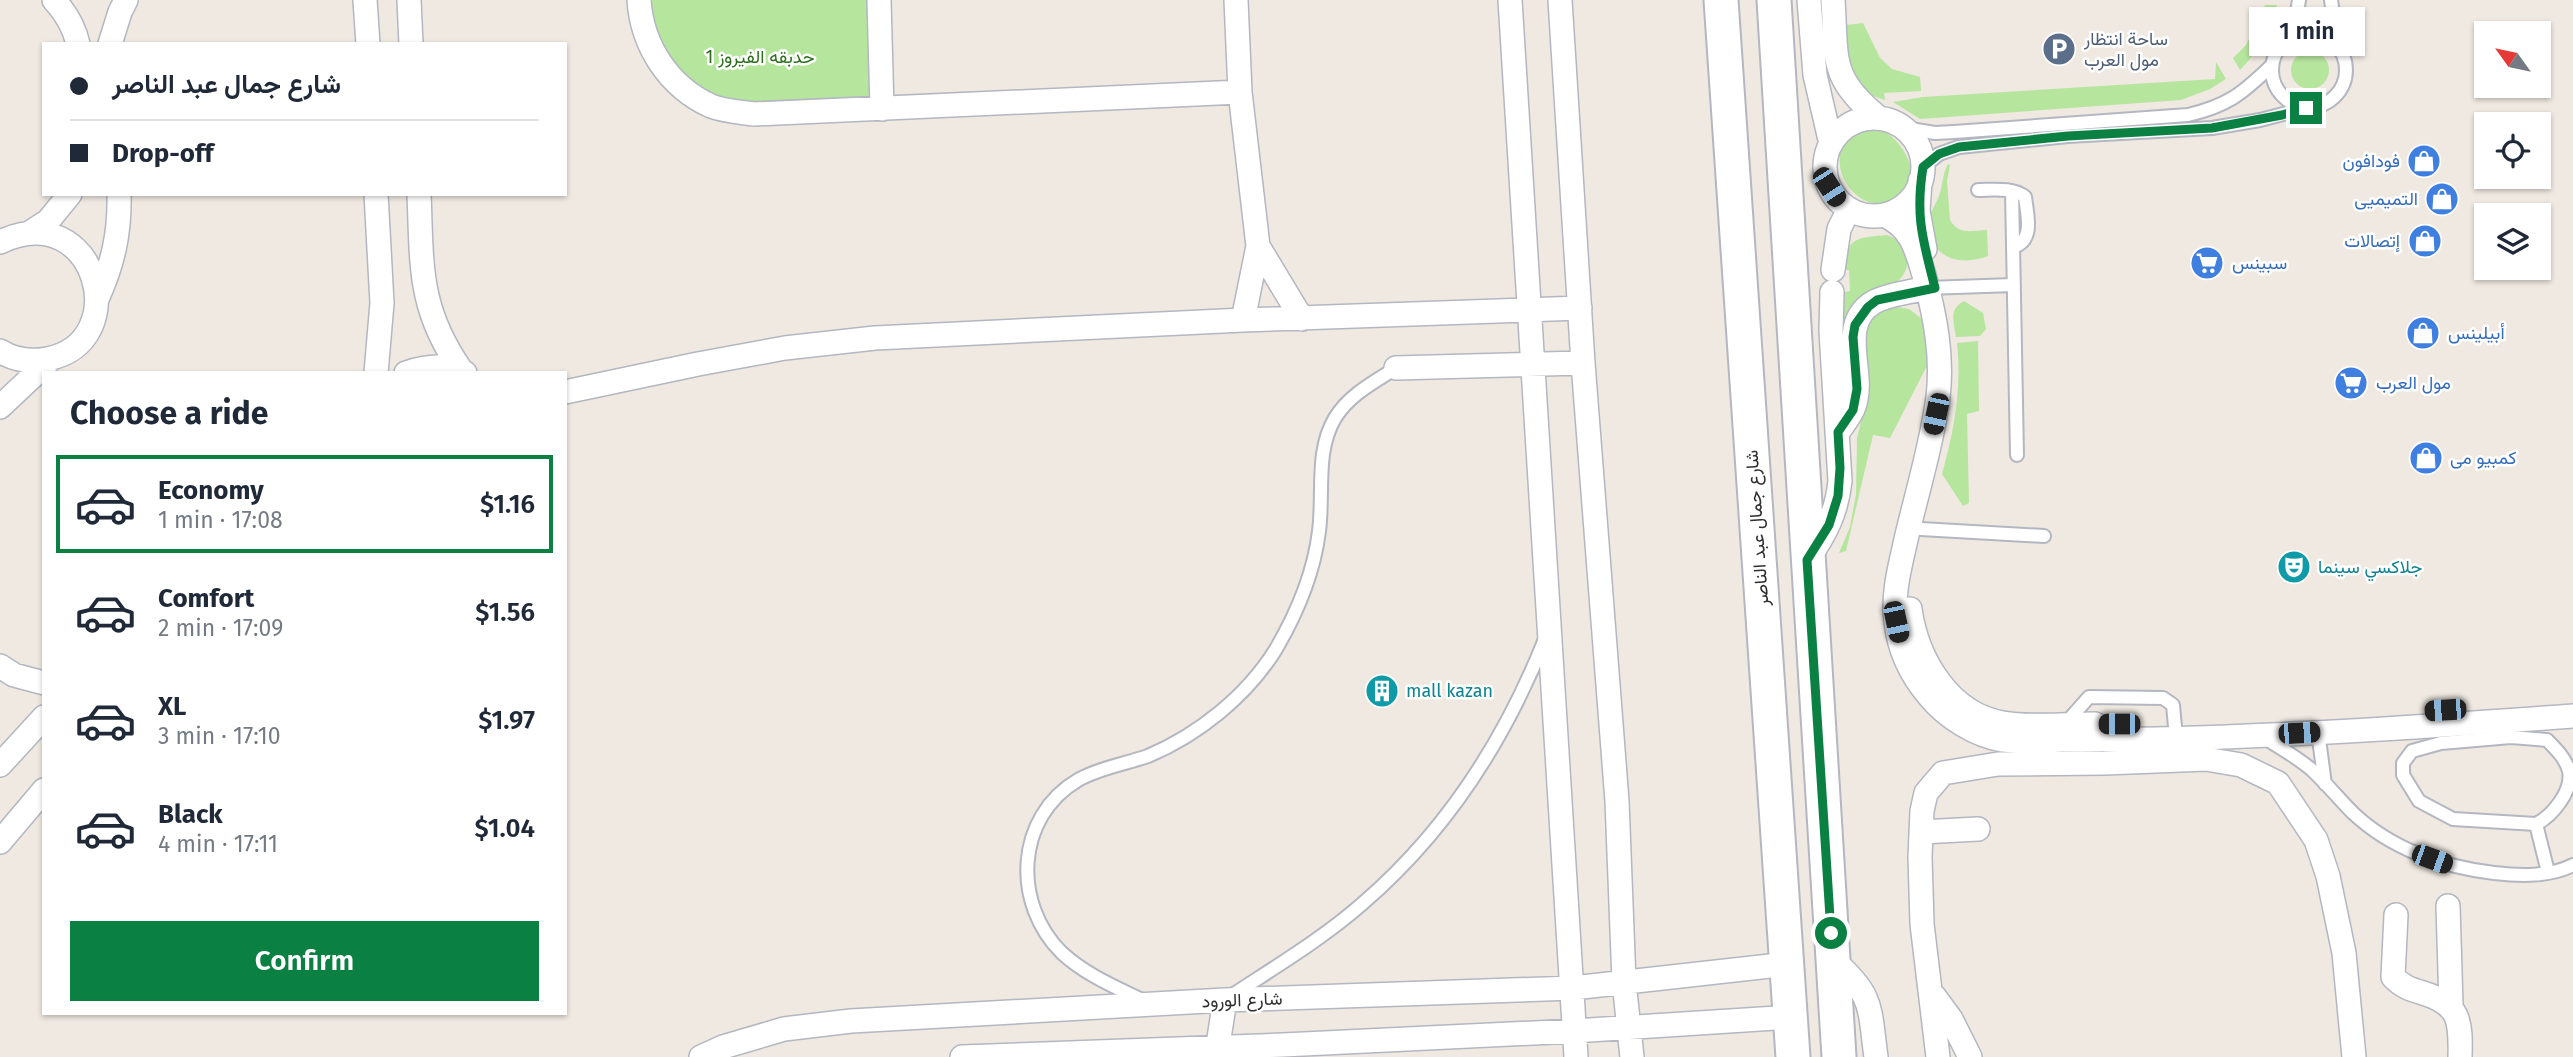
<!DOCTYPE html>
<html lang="en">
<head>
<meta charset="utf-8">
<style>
  body { margin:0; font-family:"Fira Sans",Vazirmatn,sans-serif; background:#f2f2f3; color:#1f2937; height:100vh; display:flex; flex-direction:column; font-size:26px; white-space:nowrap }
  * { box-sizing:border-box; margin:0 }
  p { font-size:23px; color:#747a83 }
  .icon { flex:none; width:38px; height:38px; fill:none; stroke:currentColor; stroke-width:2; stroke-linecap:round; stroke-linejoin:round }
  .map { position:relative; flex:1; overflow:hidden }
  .panel { position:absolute; left:42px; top:371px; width:525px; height:644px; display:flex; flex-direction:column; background:#fff; border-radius:0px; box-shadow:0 2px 5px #0004 }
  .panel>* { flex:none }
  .hud { position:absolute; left:42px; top:42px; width:525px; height:154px; border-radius:0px; box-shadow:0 2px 5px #0004; display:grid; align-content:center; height:154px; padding:0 28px; background:#fff }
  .needle { width:46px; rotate:303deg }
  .tools { position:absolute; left:2474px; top:21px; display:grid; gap:14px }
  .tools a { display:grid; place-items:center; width:77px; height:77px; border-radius:0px; background:#fff; box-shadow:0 2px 5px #0004; font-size:35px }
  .end { position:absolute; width:32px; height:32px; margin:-16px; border:9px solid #0b8043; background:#fff; box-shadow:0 0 0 4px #fff }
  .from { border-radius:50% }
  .bubble { position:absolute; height:49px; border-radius:0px; background:#fff; box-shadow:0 2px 5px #0004; font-size:23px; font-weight:600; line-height:49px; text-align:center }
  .car { position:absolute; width:21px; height:42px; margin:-21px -10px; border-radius:9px; box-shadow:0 0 5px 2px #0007; background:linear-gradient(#222 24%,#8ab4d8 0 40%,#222 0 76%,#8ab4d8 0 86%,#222 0) }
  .hud b { display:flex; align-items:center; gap:24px; height:66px; font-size:26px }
  .hud b+b { border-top:2px solid #e0e1e3 }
  .hud i { width:18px; height:18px; background:#1f2937 }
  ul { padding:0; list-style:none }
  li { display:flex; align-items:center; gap:21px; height:98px; margin:0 14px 10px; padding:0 14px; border:4px solid transparent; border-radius:0px }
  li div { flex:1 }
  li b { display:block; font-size:26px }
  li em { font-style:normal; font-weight:600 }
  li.selected { border-color:#0b8043 }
  li>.icon { width:63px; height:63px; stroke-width:1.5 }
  h2 { padding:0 28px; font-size:32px; line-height:84px }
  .primary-button { display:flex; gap:14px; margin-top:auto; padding:14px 28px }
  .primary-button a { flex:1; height:80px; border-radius:0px; background:#0b8043; color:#fff; font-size:28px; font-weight:600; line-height:80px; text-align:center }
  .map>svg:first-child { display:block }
  .green { fill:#b6e59e }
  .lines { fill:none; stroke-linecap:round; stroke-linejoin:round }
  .lane-casing { stroke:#b4b7c1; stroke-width:16 }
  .street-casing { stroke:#b4b7c1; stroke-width:26 }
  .secondary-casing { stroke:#b4b7c1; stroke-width:37 }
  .lane { stroke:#fff; stroke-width:12 }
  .street { stroke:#fff; stroke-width:23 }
  .secondary { stroke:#fff; stroke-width:33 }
  .route { stroke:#0b8043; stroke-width:9 }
  .labels { text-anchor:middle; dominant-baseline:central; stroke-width:5; stroke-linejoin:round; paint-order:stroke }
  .service-label { font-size:18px; fill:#4e5e75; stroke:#fff; text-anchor:start }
  .park-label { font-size:18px; fill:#2c6e1b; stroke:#fff }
  .shop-label { font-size:18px; fill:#366cbe; stroke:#fff; text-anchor:start }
  .street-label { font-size:18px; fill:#2e2e2e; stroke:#fff }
  .culture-label { font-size:18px; fill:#0d838f; stroke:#fff; text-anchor:start }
</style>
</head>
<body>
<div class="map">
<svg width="2573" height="1057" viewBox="0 0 2573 1057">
  <rect width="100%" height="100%" fill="#efe9e1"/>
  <!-- green -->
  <path class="green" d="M639,0H879L882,109L754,114L676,85Z
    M2265,5H2277C2270,31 2259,51 2240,70L2233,58L2246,45Z
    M1863,23L1880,58L1892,69L1920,77L1921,91L1884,93L1885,100L1867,94L1848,69L1846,25Z
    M2291 70a19 19 0 1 1 38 0a19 19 0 1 1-38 0Z
    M2216,62L2226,79L2210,89L2181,100L1920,119L1893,102L1923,97L2215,79Z
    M1869,126C1886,129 1898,140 1906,155C1912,167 1914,179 1906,190C1881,230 1814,180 1850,131Z
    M1948,164L1950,165L1947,181L1950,220C1958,235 1972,231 1987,230L1988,256C1959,267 1929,258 1929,222C1929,213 1936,204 1939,196C1943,185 1942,175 1948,164Z
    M1887,235C1905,241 1915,263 1900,279C1893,288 1880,290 1870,293L1850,400H1843L1841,327L1845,292L1850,291L1849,270H1839C1850,237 1854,238 1887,235Z
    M1964,301L1983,313L1986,329L1980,336L1956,337C1954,323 1948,309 1964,301Z
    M1892,306L1909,309L1922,319L1927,326L1930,360L1890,438L1873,435L1846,551L1839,553L1850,527L1856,494L1857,438L1863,414L1862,361L1867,318Z
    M1978,341L1979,411L1967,414L1969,503L1963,506L1942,474C1954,431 1962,388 1957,343Z"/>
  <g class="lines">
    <defs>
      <path id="lane" d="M2331,0L2338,47
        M2272 70a37 37 0 1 1 74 0a37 37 0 1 1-74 0Z
        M2293,36L2299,0
        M1904,128L1935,133L1954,132L2188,115C2227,106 2242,94 2271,66
        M1923,167L1939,154L1959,147L2068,136L2212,128L2260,120L2306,108
        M1978,190C1992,190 2014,187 2025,197C2027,214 2035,241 2013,247
        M2012,191L2017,455
        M1927,288L2013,285
        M1921,529L2044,536
        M2065,724L2089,697L2163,698L2173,705L2176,738
        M2318,732L2325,784
        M2263,737C2279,747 2297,757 2312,770C2326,783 2339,799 2353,813C2391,849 2443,867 2494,873C2520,876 2549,877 2573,865
        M2511,737L2547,740C2556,749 2566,759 2569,771C2573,791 2552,816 2536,824L2453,819L2419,801L2403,775V763L2412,751L2441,743Z
        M2536,824L2548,872
        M1231,996C1275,967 1322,939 1362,904C1446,832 1504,742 1545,639
        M1144,1001C1115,987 1086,975 1062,953C1012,904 1015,817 1078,780C1099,768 1125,764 1148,756C1198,735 1247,696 1276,649C1297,613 1314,573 1319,531C1324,494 1315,451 1335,418C1349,395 1374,382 1396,368"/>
      <path id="street" d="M54,0C66,13 74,26 78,44
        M365,0L368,44
        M409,0L411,44
        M639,0C642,46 669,87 711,106C723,111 740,112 754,114L1240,92
        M879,0L882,109
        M1236,0L1240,92L1258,246L1243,320
        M1510,0L1576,1057
        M1560,0L1583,363L1617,801L1624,982L1632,1057
        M1809,0L1815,75L1831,144
        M1833,0C1837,59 1829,78 1879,118
        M110,44L120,12L126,0
        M1825 167a49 49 0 1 1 98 0a49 49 0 1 1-98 0Z
        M1920,181L1918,211L1925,249
        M376,194L382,303L376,373
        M419,194C422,266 418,308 461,370
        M1884,215C1911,227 1916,248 1924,275C1935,315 1943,356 1938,397C1932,443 1918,489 1907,535C1901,563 1892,592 1896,622C1899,649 1911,675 1929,696C1946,717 1976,736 2003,740C2023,742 2043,741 2062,740C2093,740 2125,739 2156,739C2295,736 2434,726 2573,716
        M31,232L48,221L70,194
        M0,242C97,196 135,343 47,359C31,362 14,360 0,351
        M1258,246L1302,319
        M1833,270L1839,229L1849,209
        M97,299C113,264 120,233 119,194
        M1396,368L1583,363
        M406,373C426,366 446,364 465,373
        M565,392L698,364L785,348L875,338L1243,320L1580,308
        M0,407L51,359
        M1838,432C1845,422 1854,412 1856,399C1863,368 1838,323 1874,302C1889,294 1911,292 1927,288
        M1807,560C1825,535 1837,512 1840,481L1831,331L1832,292
        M1910,609C1917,659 1949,714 2003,723C2032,728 2065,724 2095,724
        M0,666L14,675L44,683
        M0,765L44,717
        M1921,832L1978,829
        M0,842L44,790
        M2448,906L2451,1005
        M2396,915L2393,977C2403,987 2410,989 2423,993C2460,1004 2461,1021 2460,1057
        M1833,960C1874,996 1869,1006 1876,1057
        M1934,996L1951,1019L1970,1057
        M701,1057L723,1047L784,1029L851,1021L1225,1000L1573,988L1788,964
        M962,1057L1283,1045L1574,1031L1791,1017
        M1216,1057L1225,1000
        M1938,1057L1922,924L1920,857L1922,811L1926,793L1943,773L1998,764L2105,763L2206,759L2241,765L2278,783L2316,840L2328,876L2344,953L2354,1057"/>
      <path id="secondary" d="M1721,0L1793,1057
        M1774,0L1839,1057"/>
    </defs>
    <!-- lane casing -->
    <use href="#lane" class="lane-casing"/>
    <!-- street casing -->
    <use href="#street" class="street-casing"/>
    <!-- secondary casing -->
    <use href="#secondary" class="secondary-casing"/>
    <!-- lane -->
    <use href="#lane" class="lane"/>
    <!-- street -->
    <use href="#street" class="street"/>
    <!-- secondary -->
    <use href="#secondary" class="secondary"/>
  </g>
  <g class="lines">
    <!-- route -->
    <path class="route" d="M1831,933L1807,560L1829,525L1838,496L1840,468L1838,432L1853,410L1857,389L1853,337L1855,325L1868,307L1877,300L1935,288C1923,240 1915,217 1923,167L1939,154L1959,147L2068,136L2212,128L2282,115L2306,108"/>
  </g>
  <!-- icons -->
  <defs>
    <symbol id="parking-disc" viewBox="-11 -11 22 22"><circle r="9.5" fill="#5c6f8a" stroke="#fff"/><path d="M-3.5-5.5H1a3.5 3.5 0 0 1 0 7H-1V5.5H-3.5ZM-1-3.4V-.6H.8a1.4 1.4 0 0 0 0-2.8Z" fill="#fff"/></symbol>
    <symbol id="shop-disc" viewBox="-11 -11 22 22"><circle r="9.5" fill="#3f7fe0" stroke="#fff"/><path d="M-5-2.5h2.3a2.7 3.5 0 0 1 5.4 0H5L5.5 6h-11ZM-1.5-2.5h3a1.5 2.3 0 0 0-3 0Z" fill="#fff"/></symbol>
    <symbol id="supermarket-disc" viewBox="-11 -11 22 22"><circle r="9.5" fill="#3f7fe0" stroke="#fff"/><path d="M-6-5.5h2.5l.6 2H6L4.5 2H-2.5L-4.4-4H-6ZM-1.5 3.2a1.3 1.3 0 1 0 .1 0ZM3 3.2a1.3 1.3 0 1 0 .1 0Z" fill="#fff"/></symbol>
    <symbol id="theatre-disc" viewBox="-11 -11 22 22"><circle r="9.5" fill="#0f9aa8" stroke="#fff"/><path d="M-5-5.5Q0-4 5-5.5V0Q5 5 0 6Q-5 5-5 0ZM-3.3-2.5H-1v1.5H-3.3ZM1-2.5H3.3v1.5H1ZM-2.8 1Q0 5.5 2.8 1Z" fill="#fff"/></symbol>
    <symbol id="building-disc" viewBox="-11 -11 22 22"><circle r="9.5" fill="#0f9aa8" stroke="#fff"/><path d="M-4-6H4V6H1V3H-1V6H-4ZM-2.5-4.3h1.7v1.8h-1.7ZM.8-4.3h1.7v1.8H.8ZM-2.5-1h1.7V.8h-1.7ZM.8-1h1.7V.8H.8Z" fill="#fff"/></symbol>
  </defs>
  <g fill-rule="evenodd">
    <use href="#parking-disc" x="2040" y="30" width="38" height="38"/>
    <use href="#shop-disc" x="2405" y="142" width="38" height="38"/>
    <use href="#shop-disc" x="2423" y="180" width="38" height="38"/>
    <use href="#shop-disc" x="2406" y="222" width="38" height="38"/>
    <use href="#supermarket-disc" x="2188" y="244" width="38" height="38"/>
    <use href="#shop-disc" x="2404" y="314" width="38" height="38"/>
    <use href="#supermarket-disc" x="2332" y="364" width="38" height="38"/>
    <use href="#shop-disc" x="2407" y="439" width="38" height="38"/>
    <use href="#theatre-disc" x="2275" y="548" width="38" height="38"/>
    <use href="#building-disc" x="1363" y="672" width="38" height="38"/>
  </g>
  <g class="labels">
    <!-- service labels -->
    <g class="service-label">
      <text x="2084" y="39">ساحة انتظار<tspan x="2084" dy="21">مول العرب</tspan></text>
    </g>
    <!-- park labels -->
    <g class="park-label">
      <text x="760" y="57">حدبقه الفيروز 1</text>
    </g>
    <!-- shop labels -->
    <g class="shop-label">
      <text x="2400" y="161" text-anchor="end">فودافون</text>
      <text x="2418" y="199" text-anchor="end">التميميى</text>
      <text x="2400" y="241" text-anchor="end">إتصالات</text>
      <text x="2232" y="263">سبينس</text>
      <text x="2448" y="333">أبيلينس</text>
      <text x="2376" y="383">مول العرب</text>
      <text x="2450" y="458">كمبيو مى</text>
    </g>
    <!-- street labels -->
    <g class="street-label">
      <text transform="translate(1757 528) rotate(-94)">شارع جمال عبد الناصر</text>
      <text transform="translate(1242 1000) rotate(-2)">شارع الورود</text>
    </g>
    <!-- culture labels -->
    <g class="culture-label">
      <text x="2318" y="567">جلاكسي سينما</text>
      <text x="1406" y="691">mall kazan</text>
    </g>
  </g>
</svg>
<div class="tools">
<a><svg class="needle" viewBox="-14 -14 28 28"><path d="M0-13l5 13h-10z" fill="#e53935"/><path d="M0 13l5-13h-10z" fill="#747a83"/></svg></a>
<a><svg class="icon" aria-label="locate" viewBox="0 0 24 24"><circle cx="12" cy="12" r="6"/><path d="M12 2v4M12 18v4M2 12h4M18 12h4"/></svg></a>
<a><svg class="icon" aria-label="layers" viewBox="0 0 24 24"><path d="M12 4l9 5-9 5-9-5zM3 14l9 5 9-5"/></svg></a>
</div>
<i class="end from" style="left:1831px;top:933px"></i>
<i class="end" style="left:2306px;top:108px"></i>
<div class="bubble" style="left:2249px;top:7px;width:116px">1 min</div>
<i class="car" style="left:1829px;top:187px;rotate:147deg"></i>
<i class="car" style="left:1936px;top:414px;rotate:192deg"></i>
<i class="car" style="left:1896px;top:622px;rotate:168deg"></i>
<i class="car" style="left:2445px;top:710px;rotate:266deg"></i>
<i class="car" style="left:2119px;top:724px;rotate:270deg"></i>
<i class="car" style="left:2299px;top:733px;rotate:87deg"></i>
<i class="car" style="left:2432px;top:859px;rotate:110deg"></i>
<div class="hud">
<b><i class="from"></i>شارع جمال عبد الناصر</b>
<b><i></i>Drop-off</b>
</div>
<section class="panel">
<h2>Choose a ride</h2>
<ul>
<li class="selected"><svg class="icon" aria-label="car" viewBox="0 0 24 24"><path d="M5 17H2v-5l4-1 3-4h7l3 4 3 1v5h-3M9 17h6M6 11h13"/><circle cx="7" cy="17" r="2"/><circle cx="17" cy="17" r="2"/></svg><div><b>Economy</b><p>1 min · 17:08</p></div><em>$1.16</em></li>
<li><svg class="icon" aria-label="car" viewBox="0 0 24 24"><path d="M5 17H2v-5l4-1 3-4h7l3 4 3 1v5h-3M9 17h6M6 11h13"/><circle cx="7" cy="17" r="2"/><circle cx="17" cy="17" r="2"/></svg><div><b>Comfort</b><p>2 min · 17:09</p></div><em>$1.56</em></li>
<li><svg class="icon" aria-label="car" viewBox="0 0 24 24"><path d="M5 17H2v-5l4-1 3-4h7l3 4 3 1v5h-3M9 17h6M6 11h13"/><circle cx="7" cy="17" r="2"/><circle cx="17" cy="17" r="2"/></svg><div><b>XL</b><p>3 min · 17:10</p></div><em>$1.97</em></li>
<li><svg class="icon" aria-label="car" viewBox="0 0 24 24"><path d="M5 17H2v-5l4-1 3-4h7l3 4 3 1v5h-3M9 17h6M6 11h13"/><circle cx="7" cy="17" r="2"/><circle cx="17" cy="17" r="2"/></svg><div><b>Black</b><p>4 min · 17:11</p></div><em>$1.04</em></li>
</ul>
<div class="primary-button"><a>Confirm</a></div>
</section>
</div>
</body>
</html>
